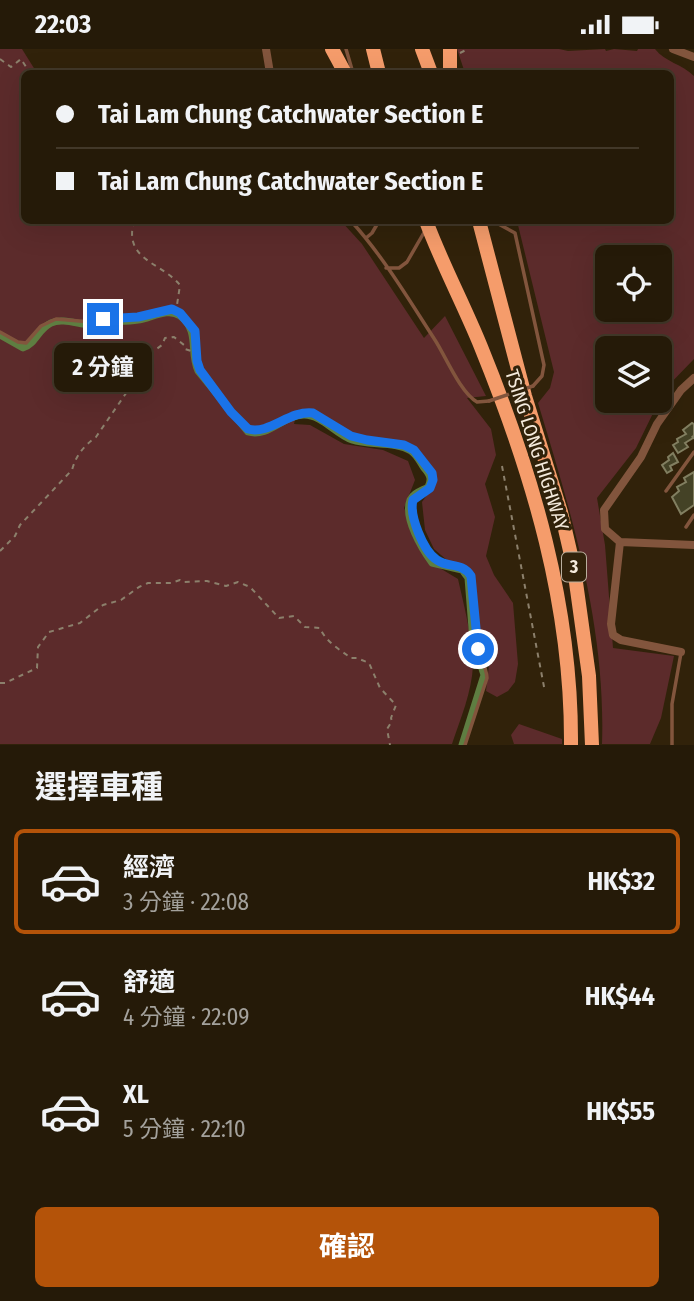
<!DOCTYPE html>
<html lang="zh-TW">
<head>
<meta charset="utf-8">
<style>
  body { margin:0; font-family:"Fira Sans Condensed","Noto Sans TC",sans-serif; background:#312716; color:#f1f3f6; height:100vh; display:flex; flex-direction:column; font-size:26px; white-space:nowrap }
  * { box-sizing:border-box; margin:0 }
  p { font-size:23px; color:#a3a19c }
  .icon { flex:none; width:38px; height:38px; fill:none; stroke:currentColor; stroke-width:2; stroke-linecap:round; stroke-linejoin:round }
  .map { position:relative; height:696px; overflow:hidden }
  .sheet { display:flex; flex-direction:column; background:#251a08; flex:1 }
  .sheet>* { flex:none }
  .hud { position:absolute; left:21px; top:21px; width:653px; height:154px; border-radius:10px; box-shadow:0 7px 28px #0002,0 0 0 2px #423829; display:grid; align-content:center; height:154px; padding:0 35px; background:#251a08 }
  .controls { position:absolute; left:595px; top:196px; display:grid; gap:14px }
  .controls a { display:grid; place-items:center; width:77px; height:77px; border-radius:10px; background:#251a08; box-shadow:0 7px 28px #0002,0 0 0 2px #423829; font-size:35px }
  .end { position:absolute; width:32px; height:32px; margin:-16px; border:9px solid #1a73e8; background:#fff; box-shadow:0 0 0 4px #fff }
  .from { border-radius:50% }
  .bubble { position:absolute; height:49px; border-radius:10px; background:#251a08; box-shadow:0 7px 28px #0002,0 0 0 2px #423829; font-size:23px; font-weight:700; line-height:49px; text-align:center }
  .hud b { display:flex; align-items:center; gap:24px; height:66px; font-size:26px }
  .hud b+b { border-top:2px solid #423829 }
  .hud i { width:18px; height:18px; background:#f1f3f6 }
  ul { padding:0; list-style:none }
  li { display:flex; align-items:center; gap:21px; height:105px; margin:0 14px 10px; padding:0 21px; border:4px solid transparent; border-radius:10px }
  li div { flex:1 }
  li b { display:block; font-size:26px }
  li em { font-style:normal; font-weight:700 }
  li.active { border-color:#b45309 }
  li>.icon { width:63px; height:63px; stroke-width:1.5 }
  h2 { padding:0 35px; font-size:32px; line-height:84px }
  .action { display:flex; gap:14px; margin-top:auto; padding:14px 35px }
  .action a { flex:1; height:80px; border-radius:10px; background:#b45309; color:#fff; font-size:28px; font-weight:700; line-height:80px; text-align:center }
  .status { display:flex; justify-content:space-between; align-items:center; height:49px; padding:0 35px; background:#251a08; direction:ltr }
  .status svg { height:19px; fill:currentColor }
  .map>svg:first-child { display:block }
  .green { fill:#5c2b2b; fill-rule:evenodd }
  .lines { fill:none; stroke-linecap:round; stroke-linejoin:round }
  .canal { stroke:#5e7e41; stroke-width:7 }
  .building { fill:#444226; stroke:#817e60; stroke-width:2 }
  .path { stroke:#8c806c; stroke-width:2; stroke-dasharray:5 5; stroke-linecap:butt }
  .service { stroke:#82553d; stroke-width:3.5 }
  .minor { stroke:#82553d; stroke-width:8 }
  .motorway { stroke:#f59c6b; stroke-width:14 }
  .service-bridge { stroke:#82553d; stroke-width:3.5 }
  .route { stroke:#1a73e8; stroke-width:9 }
  .labels { text-anchor:middle; dominant-baseline:central; stroke-width:6; stroke-linejoin:round; paint-order:stroke }
  .shield { fill:#31220a; stroke:#baaf9e; stroke-width:2 }
  .shield-label { font-size:18px; font-weight:bold; fill:#f5ebdd }
  .street-label { font-size:19px; fill:#f5ebdd; stroke:#31220a }
</style>
</head>
<body>
<div class="status"><b>22:03</b><svg viewBox="0 0 49 12"><path d="M0 12V9h3v3zM5 12V6h3v6zM10 12V3h3v9zM15 12V0h3v12zM26 1h20v11H26zM47 4h2v5h-2z"/></svg></div>
<div class="map">
<svg width="694" height="696" viewBox="0 0 694 696">
  <rect width="100%" height="100%" fill="#31220a"/>
  <!-- green -->
  <path class="green" d="M0,0H22L37,24H24V172H341L362,195L424,289L445,267L486,347L467,349L491,380L496,406L485,435L495,468L486,507L494,526L513,554L518,615L515,633L508,642L497,648L486,642L489,616L480,601L475,530L463,517L448,512L434,500L425,481L422,453L436,433C428,383 378,399 346,383C327,373 321,359 297,361L294,375L310,376L344,395L383,401L408,412L415,431L404,459L428,512L458,530C463,552 474,596 473,616C472,643 460,671 452,695H0Z
    M457,0H559L568,2L605,0L606,2L614,0L637,2L638,0H655C665,13 682,15 694,27V310L664,341L660,350V299H607V352H659L636,399L597,449L605,496L613,599L674,607L661,669L650,695H602C606,578 572,466 538,354L550,339L554,323L517,172H670V24H465ZM607,208H660V261H607Z
    M519,675L562,690V695H514L511,686Z"/>
  <g class="lines">
    <!-- canal -->
    <path class="canal" d="M0,286L23,299C36,295 38,280 51,274C62,269 77,275 89,276C95,276 99,273 105,273C116,272 127,273 138,271C150,270 168,258 180,267C200,282 189,303 198,322L248,383C269,389 283,366 304,366C322,366 335,385 352,391C369,397 395,392 411,402C417,406 420,413 424,419C430,426 432,430 428,438C421,442 413,444 410,451C403,469 422,500 432,514L462,521L468,529L473,592L484,626L462,696"/>
  </g>
  <!-- building -->
  <path class="building" d="M692,374L694,375V389L692,387L693,389L685,394L688,398L678,404L673,396L678,393L677,390L686,385L683,381Z
    M673,404L678,413L670,417L672,421L667,424L662,416L669,411L668,408Z
    M694,423V456L681,465L672,448L679,442L677,438L686,433L684,429Z"/>
  <g class="lines">
    <!-- path -->
    <path class="path" d="M460,4L468,0
      M0,10L11,18L21,10L30,24
      M129,24H139
      M134,172C123,211 161,213 180,236L177,256
      M502,417L545,643
      M0,502L15,487L20,476L72,421C76,406 84,397 96,388L144,318L146,308L162,296L165,289L174,288L184,296L185,300L191,302
      M0,634H5L37,619L38,598L49,583L80,574L103,556L121,551L139,538L148,534H171L180,531L183,533L207,532L226,537L238,533L250,538L279,569L294,567L305,578L320,579C325,592 340,601 351,609H357L369,614L380,639L396,656L391,669L392,672L387,680L390,696"/>
    <!-- service -->
    <path class="service" d="M346,0L353,24
      M351,172C383,207 409,251 435,291C446,308 460,343 477,353L489,352
      M493,172L515,184L544,316L542,327L533,337
      M366,189L372,184L379,172
      M386,219H399L407,213L426,180
      M0,283L18,293L26,294L41,277L56,270L91,273L103,270L138,268L172,260C209,279 187,296 200,320C212,342 231,362 248,380L261,381L294,365L306,363L313,364L351,387L410,398L418,404L432,424L433,431L430,439L413,451C409,467 423,503 438,512C445,517 456,516 465,519C478,533 473,571 476,591C478,604 486,615 487,629L465,696
      M666,442L694,403
      M686,478L694,466
      M672,696V655L681,604"/>
    <!-- minor -->
    <path class="minor" d="M266,0L270,24
      M673,0L694,8
      M694,329L681,341L657,375L641,408L604,461L605,480L620,493L694,496
      M620,493L611,575L613,586L621,591L681,603"/>
    <!-- motorway -->
    <path class="motorway" d="M332,0L345,24
      M373,0L379,24
      M422,0L431,24
      M450,24V0
      M426,172C442,215 464,256 481,298C533,426 572,557 571,696
      M479,172L525,347L561,463L574,519L589,627L592,696"/>
    <!-- service-bridge -->
    <path class="service-bridge" d="M489,352L533,337"/>
  </g>
  <g class="lines">
    <!-- route -->
    <path class="route" d="M103,270L138,268L172,260L180,264L195,282L197,312L200,321L231,363L248,380C270,386 289,361 313,364L351,387L367,391L404,396L414,401L432,424L433,431L430,439L413,451C409,466 423,502 437,511C448,519 462,513 471,527L478,600"/>
  </g>
  <g class="labels">
    <!-- shield labels -->
    <rect class="shield" x="562" y="503.5" width="24" height="29" rx="5"/>
    <g class="shield-label">
      <text x="574" y="518">3</text>
    </g>
    <!-- street labels -->
    <g class="street-label">
      <text transform="translate(537 401) rotate(72)">TSING LONG HIGHWAY</text>
    </g>
  </g>
</svg>
<div class="controls">
<a><svg class="icon" aria-label="locate" viewBox="0 0 24 24"><circle cx="12" cy="12" r="6"/><path d="M12 2v4M12 18v4M2 12h4M18 12h4"/></svg></a>
<a><svg class="icon" aria-label="layers" viewBox="0 0 24 24"><path d="M12 4l9 5-9 5-9-5zM3 14l9 5 9-5"/></svg></a>
</div>
<i class="end from" style="left:478px;top:600px"></i>
<i class="end" style="left:103px;top:270px"></i>
<div class="bubble" style="left:54px;top:294px;width:98px">2 分鐘</div>
<div class="hud">
<b><i class="from"></i>Tai Lam Chung Catchwater Section E</b>
<b><i></i>Tai Lam Chung Catchwater Section E</b>
</div>
</div>
<section class="sheet">
<h2>選擇車種</h2>
<ul>
<li class="active"><svg class="icon" aria-label="car" viewBox="0 0 24 24"><path d="M5 17H2v-5l4-1 3-4h7l3 4 3 1v5h-3M9 17h6M6 11h13"/><circle cx="7" cy="17" r="2"/><circle cx="17" cy="17" r="2"/></svg><div><b>經濟</b><p>3 分鐘 · 22:08</p></div><em>HK$32</em></li>
<li><svg class="icon" aria-label="car" viewBox="0 0 24 24"><path d="M5 17H2v-5l4-1 3-4h7l3 4 3 1v5h-3M9 17h6M6 11h13"/><circle cx="7" cy="17" r="2"/><circle cx="17" cy="17" r="2"/></svg><div><b>舒適</b><p>4 分鐘 · 22:09</p></div><em>HK$44</em></li>
<li><svg class="icon" aria-label="car" viewBox="0 0 24 24"><path d="M5 17H2v-5l4-1 3-4h7l3 4 3 1v5h-3M9 17h6M6 11h13"/><circle cx="7" cy="17" r="2"/><circle cx="17" cy="17" r="2"/></svg><div><b>XL</b><p>5 分鐘 · 22:10</p></div><em>HK$55</em></li>
</ul>
<div class="action"><a>確認</a></div>
</section>
</body>
</html>
